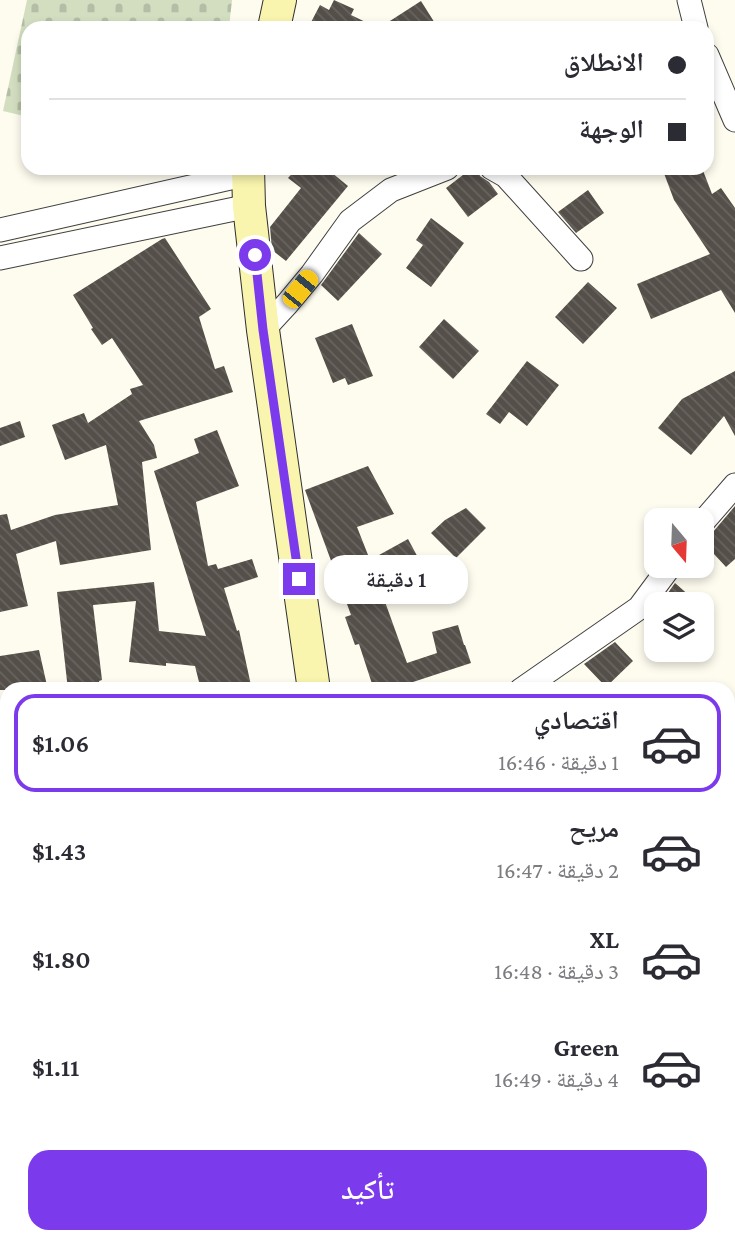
<!DOCTYPE html>
<html lang="ar">
<head>
<meta charset="utf-8">
<style>
  body { margin:0; font-family:"Crimson Pro","Noto Naskh Arabic",serif; background:#f7f7f7; color:#2b2b33; direction:rtl; height:100vh; display:flex; flex-direction:column; font-size:26px; white-space:nowrap }
  * { box-sizing:border-box; margin:0 }
  p { font-size:23px; color:#7c7c81 }
  .icon { flex:none; width:38px; height:38px; fill:none; stroke:currentColor; stroke-width:2; stroke-linecap:round; stroke-linejoin:round }
  .map { position:relative; flex:1; overflow:hidden; direction:ltr }
  .drawer { position:absolute; left:0px; top:682px; width:735px; height:562px; display:flex; flex-direction:column; background:#fff; border-radius:21px 21px 0 0; box-shadow:0 4px 10px #0003; direction:rtl }
  .drawer>* { flex:none }
  .top-card { position:absolute; left:21px; top:21px; width:693px; height:154px; border-radius:21px; box-shadow:0 4px 10px #0003; direction:rtl; display:grid; align-content:center; height:154px; padding:0 28px; background:#fff }
  .needle { width:46px; rotate:161deg }
  .tools { position:absolute; left:644px; top:508px; display:grid; gap:14px }
  .tools a { display:grid; place-items:center; width:70px; height:70px; border-radius:14px; background:#fff; box-shadow:0 4px 10px #0003; font-size:35px }
  .end { position:absolute; width:32px; height:32px; margin:-16px; border:9px solid #7c3aed; background:#fff; box-shadow:0 0 0 4px #fff }
  .from { border-radius:50% }
  .bubble { position:absolute; height:49px; border-radius:21px; background:#fff; box-shadow:0 4px 10px #0003; font-size:23px; font-weight:600; line-height:49px; text-align:center; direction:rtl }
  .car { position:absolute; width:21px; height:42px; margin:-21px -10px; border-radius:9px; box-shadow:0 0 5px 2px #0007; background:linear-gradient(#f5c518 24%,#345 0 40%,#f5c518 0 76%,#345 0 86%,#f5c518 0) }
  .top-card b { display:flex; align-items:center; gap:24px; height:66px; font-size:26px }
  .top-card b+b { border-top:2px solid #e1e1e2 }
  .top-card i { width:18px; height:18px; background:#2b2b33 }
  ul { padding:12px 0 0; list-style:none }
  li { display:flex; align-items:center; gap:21px; height:98px; margin:0 14px 10px; padding:0 14px; border:4px solid transparent; border-radius:21px }
  li div { flex:1 }
  li b { display:block; font-size:26px }
  li em { font-style:normal; font-weight:600 }
  li.selected { border-color:#7c3aed }
  li>.icon { width:63px; height:63px; stroke-width:1.5 }
  .button { display:flex; gap:14px; margin-top:auto; padding:14px 28px }
  .button a { flex:1; height:80px; border-radius:21px; background:#7c3aed; color:#fff; font-size:28px; font-weight:600; line-height:80px; text-align:center }
  .map>svg:first-child { display:block }
  .cemetery { fill:url(#cemetery-stones) }
  .building { fill:url(#building-back-hatch) }
  .lines { fill:none; stroke-linecap:round; stroke-linejoin:round }
  .street-casing { stroke:#404040; stroke-width:25 }
  .secondary-casing { stroke:#2f2f2f; stroke-width:34 }
  .street { stroke:#fff; stroke-width:23 }
  .secondary { stroke:#f9f5ae; stroke-width:32 }
  .route { stroke:#7c3aed; stroke-width:9 }
</style>
</head>
<body>
<div class="map">
<svg width="735" height="1244" viewBox="0 0 735 1244">
  <defs>
    <pattern id="cemetery-stones" width="16" height="16" patternUnits="userSpaceOnUse" patternTransform="scale(1.75)"><rect width="16" height="16" fill="#d3dec1"/><path d="M2 7V4a2 2 0 0 1 4 0v3zM10 15v-3a2 2 0 0 1 4 0v3z" fill="#b4bda5"/></pattern>
    <pattern id="building-back-hatch" width="6" height="6" patternUnits="userSpaceOnUse" patternTransform="scale(1.75)"><rect width="6" height="6" fill="#554f4a"/><path d="M-1 5l2 2M0 0l6 6M5-1l2 2" fill="none" stroke="#686460"/></pattern>
  </defs>
  <rect width="100%" height="100%" fill="#fefcef"/>
  <!-- cemetery -->
  <path class="cemetery" d="M27,0H232L229,28H28V117L3,111Z"/>
  <!-- building -->
  <path class="building" d="M334,0L354,9L351,15L378,28H308L320,5L329,10Z
    M421,1L438,28H379Z
    M297,168H326L348,186L286,261L272,250L270,227L301,188L288,178Z
    M472,168H478L480,176L489,182L498,194L468,217L446,188Z
    M662,168H702L712,194L721,188L735,208V313L721,290L651,319L637,284L710,254L674,200Z
    M588,190L604,213L576,233L558,212Z
    M431,218L464,243L431,287L406,268L423,245L416,240Z
    M359,233L382,254L338,301L321,285Z
    M165,238L211,309L199,317L215,369L224,366L233,392L139,421L154,445L157,458L142,462L151,550L60,565L56,541L16,554L28,606L0,612V515L7,514L11,530L55,515L118,505L106,445L65,460L52,425L84,413L88,423L132,394L130,389L143,385L112,338L102,345L91,329L93,328L73,295L162,239Z
    M588,282L617,308L583,344L555,317Z
    M444,319L479,351L453,379L419,347Z
    M352,324L373,376L348,385L345,378L333,383L315,338Z
    M527,361L559,385L527,426L509,412L500,424L486,414Z
    M735,371V436L724,416L691,455L658,428L682,399Z
    M20,421L25,437L0,446V428Z
    M217,430L239,486L196,502L208,566L216,564L218,569L252,559L258,577L224,588L237,631L239,630L252,690H201L195,666L166,663V666L129,662L136,601L93,605L102,680L99,681L101,690H68L57,592L154,582L159,631L206,636L154,471L199,453L194,439Z
    M368,466L394,514L357,527L370,560L408,539L428,576L384,599L407,663L437,653L432,632L458,625L464,645H465L471,663L413,682L415,690H374L359,644L355,645L345,617L351,615L305,490Z
    M735,506V559L726,567L702,541V537L707,536L713,532Z
    M466,508L486,528L456,558L431,533L445,520Z
    M675,583L699,604H660Z
    M615,642L633,661L606,687L584,664Z
    M39,650L48,690H0V656Z"/>
  <g class="lines">
    <defs>
      <path id="street" d="M689,0L696,28
        M707,55L735,120
        M492,168L506,176L581,259
        M0,230L248,174
        M0,258L249,206
        M263,330L287,304L312,274L350,221L391,190L447,168
        M702,523L735,485
        M521,690L639,608L671,565"/>
      <path id="secondary" d="M274,28L280,0
        M248,168L249,206L263,330L314,690
        M248,1244L249,1237"/>
    </defs>
    <!-- street casing -->
    <use href="#street" class="street-casing"/>
    <!-- secondary casing -->
    <use href="#secondary" class="secondary-casing"/>
    <!-- street -->
    <use href="#street" class="street"/>
    <!-- secondary -->
    <use href="#secondary" class="secondary"/>
  </g>
  <g class="lines">
    <!-- route -->
    <path class="route" d="M255,255L263,330L299,579"/>
  </g>
</svg>
<div class="tools">
<a><svg class="needle" viewBox="-14 -14 28 28"><path d="M0-13l5 13h-10z" fill="#e53935"/><path d="M0 13l5-13h-10z" fill="#7c7c81"/></svg></a>
<a><svg class="icon" aria-label="layers" viewBox="0 0 24 24"><path d="M12 4l9 5-9 5-9-5zM3 14l9 5 9-5"/></svg></a>
</div>
<i class="end from" style="left:255px;top:255px"></i>
<i class="end" style="left:299px;top:579px"></i>
<div class="bubble" style="left:324px;top:555px;width:144px">1 دقيقة</div>
<i class="car" style="left:300px;top:289px;rotate:39deg"></i>
<div class="top-card">
<b><i class="from"></i>الانطلاق</b>
<b><i></i>الوجهة</b>
</div>
<section class="drawer">
<ul>
<li class="selected"><svg class="icon" aria-label="car" viewBox="0 0 24 24"><path d="M5 17H2v-5l4-1 3-4h7l3 4 3 1v5h-3M9 17h6M6 11h13"/><circle cx="7" cy="17" r="2"/><circle cx="17" cy="17" r="2"/></svg><div><b>اقتصادي</b><p>1 دقيقة · 16:46</p></div><em>$1.06</em></li>
<li><svg class="icon" aria-label="car" viewBox="0 0 24 24"><path d="M5 17H2v-5l4-1 3-4h7l3 4 3 1v5h-3M9 17h6M6 11h13"/><circle cx="7" cy="17" r="2"/><circle cx="17" cy="17" r="2"/></svg><div><b>مريح</b><p>2 دقيقة · 16:47</p></div><em>$1.43</em></li>
<li><svg class="icon" aria-label="car" viewBox="0 0 24 24"><path d="M5 17H2v-5l4-1 3-4h7l3 4 3 1v5h-3M9 17h6M6 11h13"/><circle cx="7" cy="17" r="2"/><circle cx="17" cy="17" r="2"/></svg><div><b>XL</b><p>3 دقيقة · 16:48</p></div><em>$1.80</em></li>
<li><svg class="icon" aria-label="car" viewBox="0 0 24 24"><path d="M5 17H2v-5l4-1 3-4h7l3 4 3 1v5h-3M9 17h6M6 11h13"/><circle cx="7" cy="17" r="2"/><circle cx="17" cy="17" r="2"/></svg><div><b>Green</b><p>4 دقيقة · 16:49</p></div><em>$1.11</em></li>
</ul>
<div class="button"><a>تأكيد</a></div>
</section>
</div>
</body>
</html>
